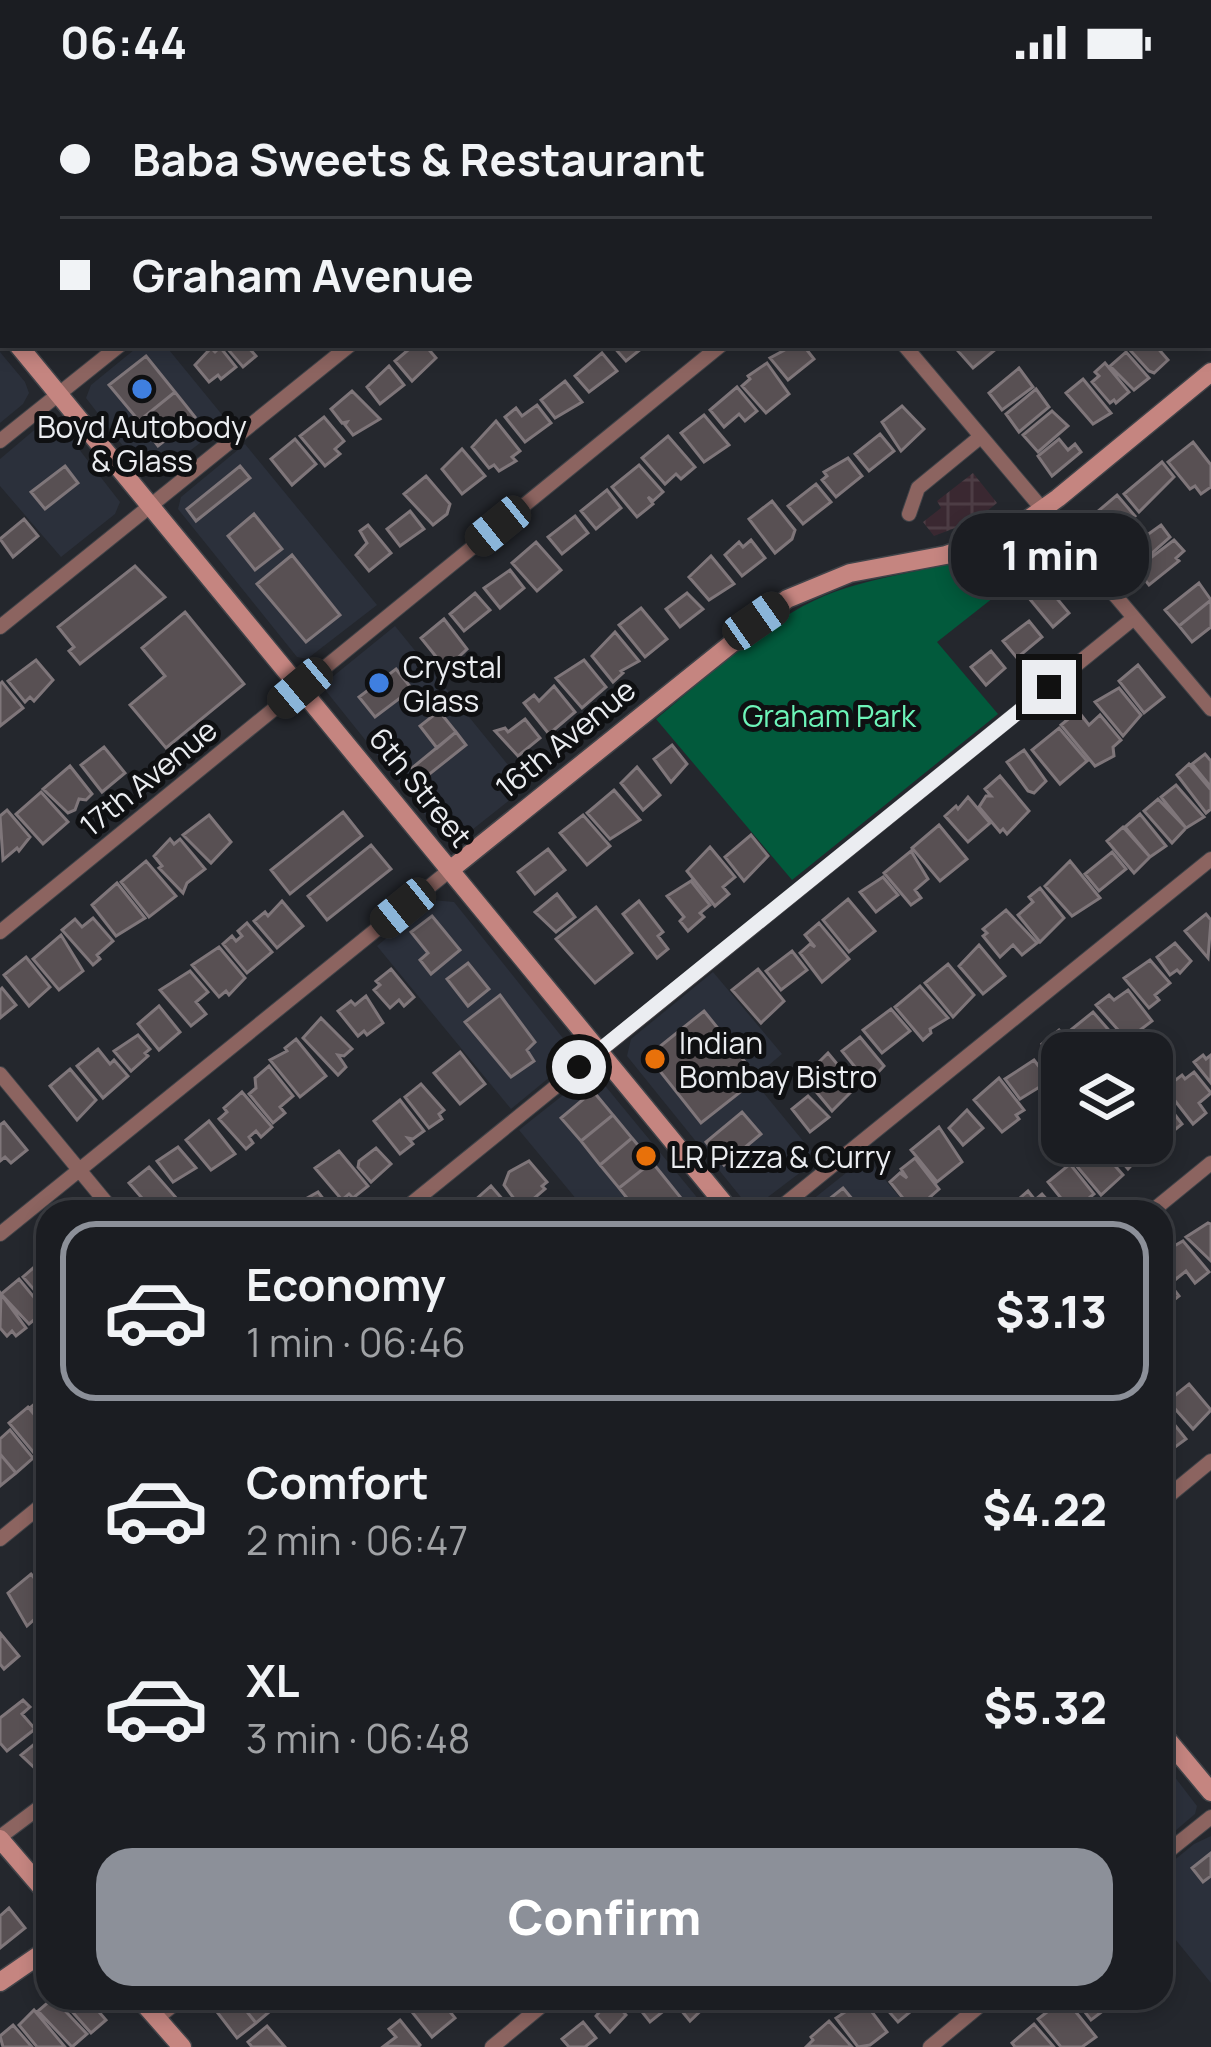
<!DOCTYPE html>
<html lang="en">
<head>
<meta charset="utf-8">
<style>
  body { margin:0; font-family:Manrope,sans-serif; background:#282a2f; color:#f1f3f6; height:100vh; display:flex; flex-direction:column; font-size:45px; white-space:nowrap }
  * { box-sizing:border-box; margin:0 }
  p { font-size:39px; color:#a0a2a5 }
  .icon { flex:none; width:66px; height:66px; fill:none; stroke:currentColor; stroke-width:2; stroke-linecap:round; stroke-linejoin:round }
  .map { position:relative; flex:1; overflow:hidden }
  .drawer { position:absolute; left:36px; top:1116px; width:1137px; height:810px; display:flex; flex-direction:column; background:#1b1d22; border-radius:36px; box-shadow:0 6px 18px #0003,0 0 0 3px #393b40 }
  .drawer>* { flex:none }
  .top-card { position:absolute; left:0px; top:0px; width:1212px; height:264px; box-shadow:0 6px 18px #0003,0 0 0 3px #393b40; display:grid; align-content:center; height:264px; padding:0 60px; background:#1b1d22 }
  .buttons { position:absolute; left:1041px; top:948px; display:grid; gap:24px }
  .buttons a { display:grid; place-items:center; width:132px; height:132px; border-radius:24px; background:#1b1d22; box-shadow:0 6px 18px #0003,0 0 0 3px #393b40; font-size:60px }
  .end { position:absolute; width:54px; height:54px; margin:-27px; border:15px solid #ebedf1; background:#111; box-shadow:0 0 0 6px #111 }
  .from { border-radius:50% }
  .bubble { position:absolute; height:84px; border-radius:36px; background:#1b1d22; box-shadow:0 6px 18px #0003,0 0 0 3px #393b40; font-size:39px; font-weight:800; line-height:84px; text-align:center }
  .car { position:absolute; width:36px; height:72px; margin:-36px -18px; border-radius:15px; box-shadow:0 0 9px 3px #0007; background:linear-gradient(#222 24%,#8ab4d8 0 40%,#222 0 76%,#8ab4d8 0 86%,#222 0) }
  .top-card b { display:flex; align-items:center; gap:42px; height:114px; font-size:45px }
  .top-card b+b { border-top:3px solid #393b40 }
  .top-card i { width:30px; height:30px; background:#f1f3f6 }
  ul { padding:21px 0 0; list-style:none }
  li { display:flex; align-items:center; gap:36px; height:180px; margin:0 24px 18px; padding:0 36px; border:6px solid transparent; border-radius:36px }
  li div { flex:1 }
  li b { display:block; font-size:45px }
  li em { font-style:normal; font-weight:800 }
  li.selected { border-color:#8c9099 }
  li>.icon { width:108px; height:108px; stroke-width:1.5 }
  .action { display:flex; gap:24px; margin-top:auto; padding:24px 60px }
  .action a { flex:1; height:138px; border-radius:36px; background:#8c9099; color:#fff; font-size:48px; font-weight:800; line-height:138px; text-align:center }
  .status { display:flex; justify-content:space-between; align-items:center; height:84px; padding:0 60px; background:#1b1d22; direction:ltr }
  .status svg { height:33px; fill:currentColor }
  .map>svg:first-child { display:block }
  .built { fill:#2b303b }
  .industrial { fill:url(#industrial-grid) }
  .green { fill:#025a3c }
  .building { fill:#585053; stroke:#7f767a; stroke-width:3 }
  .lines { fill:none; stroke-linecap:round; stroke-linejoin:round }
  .street-casing { stroke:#404348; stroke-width:16 }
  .secondary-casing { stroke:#404348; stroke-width:21 }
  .street { stroke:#8c6460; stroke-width:14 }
  .secondary { stroke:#c58580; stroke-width:18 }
  .route { stroke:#ebedf1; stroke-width:15 }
  .shop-dot { fill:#3f7fe0; stroke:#0f1012; stroke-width:4.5 }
  .food-dot { fill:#e8710a; stroke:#0f1012; stroke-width:4.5 }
  .labels { text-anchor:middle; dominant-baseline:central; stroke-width:10; stroke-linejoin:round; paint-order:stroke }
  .poi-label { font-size:30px; fill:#ebedf1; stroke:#0f1012; text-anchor:start }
  .park-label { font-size:30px; fill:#6df5b9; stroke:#0f1012 }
  .street-label { font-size:30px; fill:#ebedf1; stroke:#0f1012 }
</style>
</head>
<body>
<div class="status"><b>06:44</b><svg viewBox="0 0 49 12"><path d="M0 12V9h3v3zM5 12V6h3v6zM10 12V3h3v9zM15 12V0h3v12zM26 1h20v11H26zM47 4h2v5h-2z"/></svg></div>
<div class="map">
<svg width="1211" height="1963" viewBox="0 0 1211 1963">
  <defs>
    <pattern id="industrial-grid" width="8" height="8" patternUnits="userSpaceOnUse" patternTransform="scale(3)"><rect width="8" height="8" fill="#3a2831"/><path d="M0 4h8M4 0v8" fill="none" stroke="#4d3d45"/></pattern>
  </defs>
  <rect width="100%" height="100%" fill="#24272d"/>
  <!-- built -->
  <path class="built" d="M140,261H165L228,338L155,393L143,388L86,314L91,301Z
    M0,268L25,298L29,309L23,320L0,339Z
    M51,338L61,342L120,418L115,430L61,473L0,402V375L39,342Z
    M245,360L377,521L307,575L297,573L178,425L181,413Z
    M395,542L526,703L458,757L443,753L326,607L331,594Z
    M432,816L454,818L570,963L562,983L511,1025L377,862Z
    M713,888L782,970L752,995L818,1075L756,1122L744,1117L627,972L631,955Z
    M589,994L602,998L709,1128H587L519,1046L577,1000Z
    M866,1073L912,1128H797Z
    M1161,1675L1197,1722L1195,1730L1161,1759Z
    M1211,1752V1899L1161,1838V1787L1194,1760Z"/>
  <!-- industrial -->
  <path class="industrial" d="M973,389L997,419L976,436L934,452L923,438L941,424L937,417Z"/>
  <!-- green -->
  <path class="green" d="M1033,451L1047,456L1055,465L937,558L998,630L792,796L656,635C714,588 774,526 846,504C911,484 970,483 1033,451Z"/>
  <!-- building -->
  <path class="building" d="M251,261L248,263L256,272L243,283L225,262Z
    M414,261H425L436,274L412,297L395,277Z
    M612,261H646L626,277Z
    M794,261H803L814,275L788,296L770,274Z
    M966,261H993L996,265L973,284L958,267Z
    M1135,261H1155L1168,276L1154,289L1149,287L1130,266Z
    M220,263L236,283L221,295L218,291L209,298L195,281L211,264L215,268Z
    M1126,268L1149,294L1134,306L1110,282Z
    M602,269L617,287L589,308L575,292Z
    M146,272L175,308L139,337L109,301Z
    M767,279L789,310L766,329L742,302L750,295L748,292Z
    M1105,279L1129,308L1116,319L1114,316L1110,319L1092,298L1099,292L1095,288Z
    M389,282L404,301L380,320L367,303Z
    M1019,284L1033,303L1002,326L989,309Z
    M1083,295L1111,329L1093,340L1066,309Z
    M565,297L582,318L555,334L541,316Z
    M737,303L757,327L745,337L739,330L724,343L710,326Z
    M1036,305L1049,323L1019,348L1006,330Z
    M352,307L380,335L353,351L345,341L347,338L342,339L331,325Z
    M175,308L195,333L158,362L139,337Z
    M537,321L551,339L525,358L505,333L516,324L522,332Z
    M902,322L924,345L901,367L882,338Z
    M1052,327L1068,342L1038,368L1023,351Z
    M704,331L729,361L704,378L681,349Z
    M324,333L344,357L335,365L340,370L325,382L300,352Z
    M496,337L520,367L512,373L516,377L499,387L494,381L489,384L472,363Z
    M880,350L894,367L869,387L855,370Z
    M668,352L695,383L681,395L676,390L665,400L642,374Z
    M295,355L316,380L292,401L271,375Z
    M1059,355L1068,366L1075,360L1081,368L1052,392L1038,372Z
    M1193,358L1211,381V403L1201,410L1195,402L1190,405L1168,378Z
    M462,365L485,392L462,410L442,385Z
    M848,374L862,392L836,413L822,396L827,392L824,388Z
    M1162,378L1174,393L1139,428L1124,410Z
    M639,381L663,408L653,417L648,413L653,420L637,433L612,403Z
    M65,382L78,399L45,425L31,408Z
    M240,382L250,394L196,437L187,425Z
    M426,392L450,420L447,430L433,441L404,410Z
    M816,400L831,418L803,440L788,422Z
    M607,406L621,424L596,445L581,427Z
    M1117,411L1135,432L1101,461L1083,440Z
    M772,417L795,446L792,455L775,469L749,435Z
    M410,427L424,445L400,462L387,445Z
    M254,430L282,465L255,486L228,452Z
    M575,432L588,449L562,470L548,453Z
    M24,435L38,452L13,473L0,455Z
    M368,441L391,469L369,487L356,471L367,459L360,447Z
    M1161,441L1170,453L1135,484L1122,469Z
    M751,456L765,474L742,492L725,471L739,458L743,463Z
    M1174,456L1184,467L1176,474L1179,477L1149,501L1136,485Z
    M536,458L561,486L537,507L512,479Z
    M292,471L340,531L306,558L257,500Z
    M711,472L734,500L709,516L689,493Z
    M135,482L165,513L80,580L69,567L74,563L58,543Z
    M510,486L524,504L500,524L484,504Z
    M1039,493L1069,529L1053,543L1023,507Z
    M1199,499L1211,516L1179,542L1165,526Z
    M475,509L490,526L464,547L450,530Z
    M687,509L703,525L680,543L666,525Z
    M1211,516V543L1192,558L1179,542Z
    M641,524L667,555L645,573L619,541Z
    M185,528L244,600L166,664L130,621L165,592L142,564Z
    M444,535L467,565L446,585L421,554Z
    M1029,537L1042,553L1017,574L1003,557Z
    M615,548L639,577L621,587L623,589L613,598L592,572Z
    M991,567L1005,584L986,601L971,583Z
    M36,576L53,596L34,617L30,613L25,618L8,597Z
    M584,576L606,603L582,624L556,594Z
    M1138,581L1164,613L1144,629L1119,597Z
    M396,585L412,605L375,633L359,613Z
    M2,598L23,624L0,642V600Z
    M554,602L575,628L549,650L524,619L534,611L539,617Z
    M1119,604L1141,631L1123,652L1095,618Z
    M439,627L456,648L437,664L420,642Z
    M1078,627L1089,641L1100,631L1121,656L1113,663L1114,672L1095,682L1061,641Z
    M525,635L540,654L518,672L495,647L505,644L508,648Z
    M1059,644L1087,677L1060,700L1032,666Z
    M456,648L466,661L422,696L412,684Z
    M672,661L687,680L671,698L654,675Z
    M104,663L125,689L102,708L81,681Z
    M1024,666L1046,697L1034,709L1028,707L1007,678Z
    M1205,670L1211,677V703L1192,680Z
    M1189,680L1211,706V725L1206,729L1177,691Z
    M70,682L92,710L86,716L79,715L75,726L68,729L43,705Z
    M637,683L660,711L643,726L621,699Z
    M1000,692L1029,727L1007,750L1003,745L1000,748L979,723L986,712H991L985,705Z
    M1176,701L1204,733L1186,744L1161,713Z
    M614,706L640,736L610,755L587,729Z
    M41,708L68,738L43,760L16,730Z
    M968,713L990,739L968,758L945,732L956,722L958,725Z
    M1158,715L1186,744L1172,759L1144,727Z
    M7,726L30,753L19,767L17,764L3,776L0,732Z
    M343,728L362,752L290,810L271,786Z
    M1140,730L1166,762L1150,773L1125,743Z
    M209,731L231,758L211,779L183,751Z
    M583,731L610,762L587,781L560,749Z
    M939,741L967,775L940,797L912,764Z
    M1123,743L1150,773L1134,789L1107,757Z
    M751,751L768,772L744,797L725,773Z
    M170,755L174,760L180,755L205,785L187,799L183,809L159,784L162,782L154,772Z
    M371,761L391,785L327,836L308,812Z
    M710,763L735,793L723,803L729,810L715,822L687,787Z
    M548,765L565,786L535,810L518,788Z
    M911,767L928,795L915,806L921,814L911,821L884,789Z
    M1112,768L1126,785L1099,807L1085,790Z
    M146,777L176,812L149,833L121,798Z
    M1070,777L1100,814L1072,832L1045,802Z
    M883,793L898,811L876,828L860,808Z
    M691,797L710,821L700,829L704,833L688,847L680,837L684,833L667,812Z
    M117,799L145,834L116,852L92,821Z
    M1040,804L1064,834L1040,858L1018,831L1033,818L1029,813Z
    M557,810L575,833L556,848L535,828Z
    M848,815L875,847L849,868L823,836Z
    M282,817L303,842L277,864L254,837L265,828L268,832Z
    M639,817L663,848L658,852L668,865L657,874L623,830Z
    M596,823L632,869L595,899L556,855Z
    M1006,826L1037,859L1022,871L1013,861L1000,873L983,852L987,849L983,845Z
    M1206,830L1211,836L1208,874L1185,847Z
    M432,832L460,866L431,890L420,876L428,869L411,848Z
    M93,834L113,857L97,871L100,875L93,881L62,846L75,835L82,843Z
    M247,839L272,868L247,889L223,860L232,852L236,857L242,852L238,847Z
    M819,839L849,875L822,898L800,869L810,860L815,863L805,851Z
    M61,851L83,887L59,906L33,875Z
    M1175,859L1191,877L1180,889L1177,886L1170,891L1157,873Z
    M979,861L1005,892L983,910L959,882Z
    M219,863L245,894L229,911L226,907L219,913L192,881Z
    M792,867L807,886L781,906L766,887Z
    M26,873L50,903L29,922L4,891Z
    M1150,876L1170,899L1155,911L1159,916L1149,924L1124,894Z
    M468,879L489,905L468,922L447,895Z
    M948,880L974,911L953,933L925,899Z
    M391,885L414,913L404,922L399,916L390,924L374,906L380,901L376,897Z
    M758,885L784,917L761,939L732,906Z
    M190,887L208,908L196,918L206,930L191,942L160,906Z
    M920,902L948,934L930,945L931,949L923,956L895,923Z
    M2,904L16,921L0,934V906Z
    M1128,906L1152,937L1127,956L1096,921L1109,911L1114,916Z
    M500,911L535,958L527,966L534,977L511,993L465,938Z
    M366,912L383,939L367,951L364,947L358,952L338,927L351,917L355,921Z
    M159,922L180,948L159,966L138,940Z
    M891,925L910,947L882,969L863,946Z
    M704,927L758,994L701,1039L648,972Z
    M1093,928L1121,960L1110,969L1082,968L1067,949Z
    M321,934L352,965L344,972L338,971L346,983L338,991L303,954Z
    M1059,946L1078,969H1062V987L1042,960Z
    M138,951L150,965L145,969L148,972L131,987L114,967Z
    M860,953L884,982L868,999L842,967Z
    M296,955L326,992L300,1013L270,976L287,967L285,964Z
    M98,965L110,980L114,976L128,992L103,1014L77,982Z
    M460,968L485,1000L460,1020L434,989Z
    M828,969L856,1003L832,1027L804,993Z
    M1203,971L1206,975L1211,971V999L1194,978Z
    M1034,976L1047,993L1043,996L1046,999L1020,1015L1005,995Z
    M269,982L293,1012L280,1023L285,1029L273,1039L249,1010L256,1004L255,994Z
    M70,985L96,1016L77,1036L50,1002Z
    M1194,988L1211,1009L1199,1019L1206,1029L1193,1040L1165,1004L1182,991L1185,995Z
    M999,994L1024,1026L1016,1031L1019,1035L1002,1048L974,1016Z
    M421,1000L444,1026L439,1030L442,1035L429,1044L405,1013Z
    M593,1007L613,1031L581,1057L561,1034Z
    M242,1008L272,1043L261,1053L256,1047L249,1053L253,1059L246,1065L219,1035L227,1028L224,1024Z
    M808,1012L829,1033L810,1048L792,1025Z
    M400,1016L424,1047L413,1055L408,1054L413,1060L400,1070L374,1037Z
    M1166,1019L1182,1040L1166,1053L1152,1030Z
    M967,1026L983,1044L963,1061L949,1044Z
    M742,1028L761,1050L724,1081L706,1058Z
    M613,1031L632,1054L600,1081L581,1057Z
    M209,1037L235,1070L211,1086L186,1056Z
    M4,1038L27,1066L11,1079L5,1073L0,1077V1041Z
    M939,1043L962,1078L937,1098L911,1066Z
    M632,1054L652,1078L619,1104L600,1081Z
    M1106,1059H1152L1155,1063L1142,1070L1128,1085Z
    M1096,1060L1123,1091L1101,1111L1075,1080Z
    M178,1063L196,1084L173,1098L157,1077Z
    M376,1064L391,1080L371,1098L358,1083L359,1077Z
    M339,1067L368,1102L353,1114L349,1110L342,1116L315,1084Z
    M915,1074L939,1105L929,1114L934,1120L924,1128H914L890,1098L900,1089L907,1094L901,1085Z
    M529,1077L547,1098L542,1102L545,1105L532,1116L535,1118L523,1127L504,1101L509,1088Z
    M652,1078L681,1114L664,1128H638L619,1104Z
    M1070,1080L1094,1110L1072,1128L1048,1098Z
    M149,1083L178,1116L164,1128H154L129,1099Z
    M491,1102L511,1125L468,1128L465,1125Z
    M843,1104L863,1128H813Z
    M1028,1107L1035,1116L1042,1110L1058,1128H1017L1011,1122Z
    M318,1108L331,1125L327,1128H297L293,1122Z
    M1208,1139L1211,1140V1177L1186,1153Z
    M1183,1157L1209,1188L1195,1199L1186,1187L1176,1195L1161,1175L1169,1169L1167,1166Z
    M40,1178L48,1188V1222L23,1193Z
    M1161,1189L1179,1212L1166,1222L1170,1227L1161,1235Z
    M19,1195L42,1223L36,1228L39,1232L29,1240L1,1210Z
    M1,1210L26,1244L16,1252L12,1247L7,1252L0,1244Z
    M1189,1300L1211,1326L1193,1345L1168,1317Z
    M48,1309V1344L31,1323Z
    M28,1323L48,1347V1367L39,1375L9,1339Z
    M1161,1324L1186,1355L1167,1369L1161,1361Z
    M10,1346L33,1374L16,1389L0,1370V1355Z
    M0,1370L16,1389L0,1402Z
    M31,1490L48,1511V1523L27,1542L8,1509Z
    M0,1549L19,1572L4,1585L0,1580Z
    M23,1616L30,1623L22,1630L35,1645L7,1667L0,1659V1634Z
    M43,1653L48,1659V1684L41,1690L21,1671Z
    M1211,1769V1792L1203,1798L1192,1784Z
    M9,1824L25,1844L0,1864V1832Z
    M53,1914L87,1950L72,1963L38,1927Z
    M60,1914H87L106,1936L91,1949Z
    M227,1914H236L256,1939L237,1954L214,1924Z
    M236,1914H268L275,1923L256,1939Z
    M418,1914H439L455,1934L432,1953L408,1923Z
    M611,1914L626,1931L610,1948L596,1932Z
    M631,1914H665L671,1921L650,1938Z
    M671,1914H710L712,1916L690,1937Z
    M877,1914H908L916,1923L898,1938Z
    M1074,1914H1113L1116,1917L1091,1936Z
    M863,1916L887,1948L870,1961L858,1963L836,1934Z
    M1067,1917L1096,1953L1082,1963H1061L1038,1935L1056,1921L1059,1924Z
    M34,1926L65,1963H37L19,1941Z
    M400,1936L420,1961L418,1963L384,1962L396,1953L389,1945Z
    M829,1937L852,1963L807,1962L813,1956L811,1953Z
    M583,1938L596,1954L585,1963H569L562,1955Z
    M1034,1940L1054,1963H1015L1012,1959Z
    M13,1941L32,1963H3L0,1952Z
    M267,1942L285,1963H252L248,1958Z"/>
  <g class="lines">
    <defs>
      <path id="street" d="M671,0L672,3
        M438,3L442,0
        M697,3L698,0
        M1119,3L1123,0
        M904,261L1211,625
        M0,357L120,261
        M909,430L918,404L979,354
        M0,543L350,261
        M0,848L721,261
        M0,990L114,1128
        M401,1128L1134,534
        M775,1128L1211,775
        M1151,1128L1211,1079
        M0,1150L450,786
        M1161,1418L1211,1377
        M0,1455L48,1416
        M0,1753L48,1717
        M1161,1773L1211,1733
        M157,1934L182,1914
        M492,1963L551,1914
        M930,1963L989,1914"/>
      <path id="secondary" d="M0,240L3,243
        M18,261L731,1128
        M450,786L787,515L850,489L946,471L1009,449L1058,414L1211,288
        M1161,1648L1211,1708
        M0,1755L48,1811
        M0,1898L48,1865
        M139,1914L182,1963"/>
    </defs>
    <!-- street casing -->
    <use href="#street" class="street-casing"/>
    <!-- secondary casing -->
    <use href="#secondary" class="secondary-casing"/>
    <!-- street -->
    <use href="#street" class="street"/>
    <!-- secondary -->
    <use href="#secondary" class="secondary"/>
  </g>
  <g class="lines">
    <!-- route -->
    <path class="route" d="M579,983L1049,603"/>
  </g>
  <!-- markers -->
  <g class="shop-dot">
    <circle cx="142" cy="305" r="12"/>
    <circle cx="379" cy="599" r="12"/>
  </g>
  <g class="food-dot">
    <circle cx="655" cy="975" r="12"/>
    <circle cx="646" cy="1072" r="12"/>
  </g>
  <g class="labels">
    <!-- poi labels -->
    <g class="poi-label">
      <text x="142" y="342" text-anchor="middle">Boyd Autobody<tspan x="142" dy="34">&amp; Glass</tspan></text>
      <text x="403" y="582">Crystal<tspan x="403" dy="34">Glass</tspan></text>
      <text x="679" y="958">Indian<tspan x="679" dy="34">Bombay Bistro</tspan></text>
      <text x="670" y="1072">LR Pizza &amp; Curry</text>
    </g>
    <!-- park labels -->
    <g class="park-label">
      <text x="829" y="631">Graham Park</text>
    </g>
    <!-- street labels -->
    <g class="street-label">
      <text transform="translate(565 654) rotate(-39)">16th Avenue</text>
      <text transform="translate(148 693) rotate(-39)">17th Avenue</text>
      <text transform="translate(421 703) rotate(51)">6th Street</text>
    </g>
  </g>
</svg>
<div class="buttons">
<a><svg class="icon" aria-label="layers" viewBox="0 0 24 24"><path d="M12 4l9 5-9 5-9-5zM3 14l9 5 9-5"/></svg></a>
</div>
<i class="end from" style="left:579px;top:983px"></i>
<i class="end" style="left:1049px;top:603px"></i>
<div class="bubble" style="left:951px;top:429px;width:198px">1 min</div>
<i class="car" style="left:498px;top:442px;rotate:231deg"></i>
<i class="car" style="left:756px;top:537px;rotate:55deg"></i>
<i class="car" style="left:300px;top:604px;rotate:230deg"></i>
<i class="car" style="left:403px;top:824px;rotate:231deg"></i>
<div class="top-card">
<b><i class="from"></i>Baba Sweets &amp; Restaurant</b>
<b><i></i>Graham Avenue</b>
</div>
<section class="drawer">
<ul>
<li class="selected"><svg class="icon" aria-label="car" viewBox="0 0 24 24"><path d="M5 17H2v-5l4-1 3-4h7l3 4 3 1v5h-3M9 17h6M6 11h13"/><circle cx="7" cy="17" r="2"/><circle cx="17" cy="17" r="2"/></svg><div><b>Economy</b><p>1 min · 06:46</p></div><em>$3.13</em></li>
<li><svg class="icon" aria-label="car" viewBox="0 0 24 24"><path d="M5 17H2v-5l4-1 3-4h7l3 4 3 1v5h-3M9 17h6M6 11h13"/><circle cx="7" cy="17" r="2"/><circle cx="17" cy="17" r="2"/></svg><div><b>Comfort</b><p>2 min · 06:47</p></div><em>$4.22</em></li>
<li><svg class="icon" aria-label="car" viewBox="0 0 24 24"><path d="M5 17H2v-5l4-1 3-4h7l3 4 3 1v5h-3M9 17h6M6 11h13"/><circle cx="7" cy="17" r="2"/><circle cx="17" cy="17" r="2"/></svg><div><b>XL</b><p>3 min · 06:48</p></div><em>$5.32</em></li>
</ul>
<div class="action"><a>Confirm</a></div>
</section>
</div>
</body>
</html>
